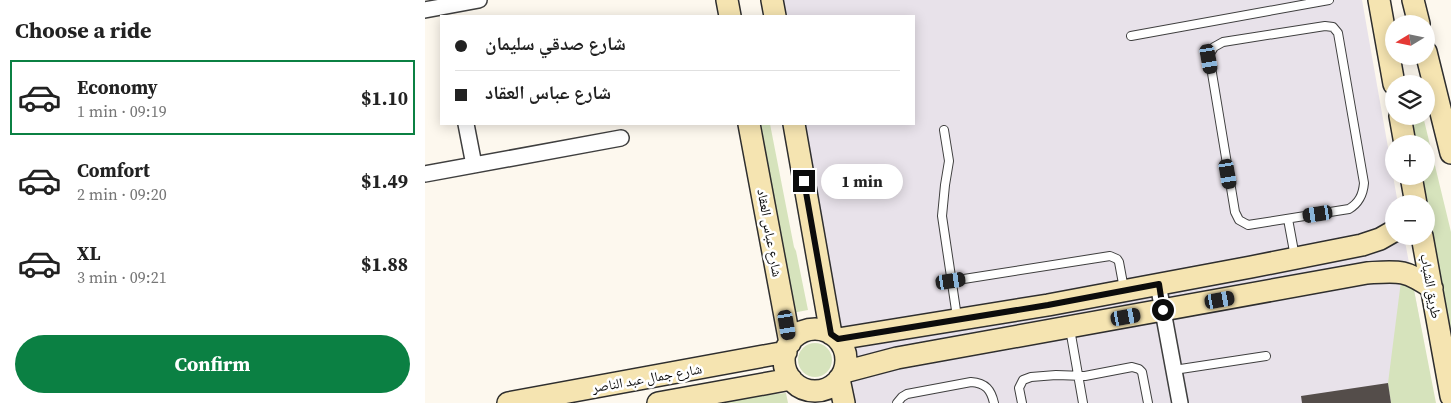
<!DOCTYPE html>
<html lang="en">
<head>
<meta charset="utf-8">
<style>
  body { margin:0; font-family:"Source Serif 4","Noto Naskh Arabic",serif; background:#f6f6f6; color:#222; height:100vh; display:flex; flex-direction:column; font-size:19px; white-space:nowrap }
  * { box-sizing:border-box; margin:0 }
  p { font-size:16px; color:#767676 }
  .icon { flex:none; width:28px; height:28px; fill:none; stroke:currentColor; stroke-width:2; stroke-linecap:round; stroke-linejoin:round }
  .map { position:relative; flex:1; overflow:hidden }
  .drawer { display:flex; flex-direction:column; background:#fff; width:425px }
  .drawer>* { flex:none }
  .guide { position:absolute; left:15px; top:15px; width:475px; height:110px; border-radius:0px; box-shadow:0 2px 12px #0003; display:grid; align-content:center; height:110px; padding:0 15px; background:#fff }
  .needle { width:32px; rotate:260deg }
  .controls { position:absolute; left:960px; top:15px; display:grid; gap:10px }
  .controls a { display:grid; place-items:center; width:50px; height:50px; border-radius:50%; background:#fff; box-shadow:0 2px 12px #0003; font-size:25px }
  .end { position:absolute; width:22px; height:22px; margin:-11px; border:6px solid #0c0c0c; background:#fff; box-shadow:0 0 0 2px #fff }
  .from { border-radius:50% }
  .bubble { position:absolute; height:35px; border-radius:18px; background:#fff; box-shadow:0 2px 12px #0003; font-size:16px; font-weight:700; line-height:35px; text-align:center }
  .car { position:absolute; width:15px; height:30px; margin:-15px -8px; border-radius:6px; box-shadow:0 0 4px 1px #0007; background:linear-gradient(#222 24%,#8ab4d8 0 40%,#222 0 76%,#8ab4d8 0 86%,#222 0) }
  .guide b { display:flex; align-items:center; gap:18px; height:48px; font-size:19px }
  .guide b+b { border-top:1px solid #e0e0e0 }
  .guide i { width:12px; height:12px; background:#222 }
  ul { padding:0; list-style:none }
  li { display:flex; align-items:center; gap:15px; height:75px; margin:0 10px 8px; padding:0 5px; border:2px solid transparent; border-radius:0px }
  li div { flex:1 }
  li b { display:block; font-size:19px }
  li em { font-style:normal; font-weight:700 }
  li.active { border-color:#0b8043 }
  li>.icon { width:45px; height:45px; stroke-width:1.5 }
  h2 { padding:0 15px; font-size:22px; line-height:60px }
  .button { display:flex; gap:10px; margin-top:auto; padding:10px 15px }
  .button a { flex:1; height:58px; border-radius:30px; background:#0b8043; color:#fff; font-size:20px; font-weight:700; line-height:58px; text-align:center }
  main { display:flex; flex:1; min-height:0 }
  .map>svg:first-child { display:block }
  .industrial { fill:#e8e2ea }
  .green { fill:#d6e3bc }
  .building { fill:#544d4a }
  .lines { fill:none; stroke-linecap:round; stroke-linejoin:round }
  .lane-casing { stroke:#3f3f3f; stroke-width:10 }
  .street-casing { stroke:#3f3f3f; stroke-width:18 }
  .secondary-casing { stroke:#2e2e2e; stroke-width:24 }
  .lane { stroke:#fff; stroke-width:8 }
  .street { stroke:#fff; stroke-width:15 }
  .secondary { stroke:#f5e4b1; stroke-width:21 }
  .route { stroke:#0c0c0c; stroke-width:6 }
  .labels { text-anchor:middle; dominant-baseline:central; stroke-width:5; stroke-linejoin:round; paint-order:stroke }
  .street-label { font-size:14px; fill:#0c0c0c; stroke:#fff }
</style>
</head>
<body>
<main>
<section class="drawer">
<h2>Choose a ride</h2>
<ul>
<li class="active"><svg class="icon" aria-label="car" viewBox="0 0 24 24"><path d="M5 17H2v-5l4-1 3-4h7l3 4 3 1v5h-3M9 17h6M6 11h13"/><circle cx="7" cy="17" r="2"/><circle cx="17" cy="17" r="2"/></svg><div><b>Economy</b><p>1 min · 09:19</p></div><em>$1.10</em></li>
<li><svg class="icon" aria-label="car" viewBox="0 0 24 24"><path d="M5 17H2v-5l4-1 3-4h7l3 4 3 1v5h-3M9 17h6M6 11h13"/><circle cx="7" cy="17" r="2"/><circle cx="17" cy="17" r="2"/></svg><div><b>Comfort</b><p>2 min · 09:20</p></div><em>$1.49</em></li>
<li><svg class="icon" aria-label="car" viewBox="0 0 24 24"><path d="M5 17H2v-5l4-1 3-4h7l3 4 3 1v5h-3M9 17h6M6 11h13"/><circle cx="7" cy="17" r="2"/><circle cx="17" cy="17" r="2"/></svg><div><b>XL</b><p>3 min · 09:21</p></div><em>$1.88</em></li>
</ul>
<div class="button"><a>Confirm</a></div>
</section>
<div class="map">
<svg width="1026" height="403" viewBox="0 0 1026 403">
  <rect width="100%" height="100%" fill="#fdf8ee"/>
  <!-- industrial -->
  <path class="industrial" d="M354,0H937L973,204H969V236H979L1010,403H426L376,124H489V16H357Z"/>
  <!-- green -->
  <path class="green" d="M983,116H998L1026,232V340L1001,204L995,176H1001V144H988Z
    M332,124H345L369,247L371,251L383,310L367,313Z
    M976,281H980L989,290L1011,403H966L963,383Z
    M373 360a17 17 0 1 1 34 0a17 17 0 1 1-34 0Z
    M361,393L363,403H276L287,401Z"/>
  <!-- building -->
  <path class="building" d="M963,383L966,403H877L876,396Z"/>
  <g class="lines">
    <defs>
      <path id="lane" d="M900,26L908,27L913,33L939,183C938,195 934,203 924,209L823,225L814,220L810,212L784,55L789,47L798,42Z
        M706,36L904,0
        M519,130L524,161L520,185L517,216L532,317
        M863,219L870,257
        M526,281L685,256L692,259L694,262L699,289
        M645,329L658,403
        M749,370L841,356
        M472,403L477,397L482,394L546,382C561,383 566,390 569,403
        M597,403L594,388L598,380L606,377L631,375L660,376L707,367L714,369L717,372L723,403"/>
      <path id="street" d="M0,10L54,0
        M41,124L49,165
        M0,174L196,138
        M733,284L755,403"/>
      <path id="secondary" d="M302,0L305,16
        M347,0L350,16
        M954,0L969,84
        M988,0L994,24
        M1001,52L1026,153
        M975,116L980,144
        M324,124L365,343
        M369,124L406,334
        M986,176L991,204
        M997,236L1026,396
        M359 360a31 31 0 1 1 62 0a31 31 0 1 1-62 0Z
        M413,339L623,305L826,267L937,245L955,239L969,231
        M419,372L472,358L942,273C973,271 980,269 1007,288
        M414,379L419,403
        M83,403L361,352
        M233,403L366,379"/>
    </defs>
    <!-- lane casing -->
    <use href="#lane" class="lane-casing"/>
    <!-- street casing -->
    <use href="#street" class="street-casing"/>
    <!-- secondary casing -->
    <use href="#secondary" class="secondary-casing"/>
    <!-- lane -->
    <use href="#lane" class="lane"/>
    <!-- street -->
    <use href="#street" class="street"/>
    <!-- secondary -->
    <use href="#secondary" class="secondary"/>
  </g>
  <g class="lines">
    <!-- route -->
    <path class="route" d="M379,181L406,334L413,339L623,305L734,284L738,310"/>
  </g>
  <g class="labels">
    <!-- street labels -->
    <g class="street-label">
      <text transform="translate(345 233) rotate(80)">شارع عباس العقاد</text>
      <text transform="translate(1006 286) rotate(80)">طريق الشباب</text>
      <text transform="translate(222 378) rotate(-10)">شارع جمال عبد الناصر</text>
    </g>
  </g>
</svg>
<div class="controls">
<a><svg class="needle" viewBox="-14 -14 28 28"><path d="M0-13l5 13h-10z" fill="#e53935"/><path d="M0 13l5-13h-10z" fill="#767676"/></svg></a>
<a><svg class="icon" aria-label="layers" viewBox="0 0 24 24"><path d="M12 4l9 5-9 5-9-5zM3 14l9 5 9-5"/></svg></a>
<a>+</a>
<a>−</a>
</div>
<i class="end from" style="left:738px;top:310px"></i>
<i class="end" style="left:379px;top:181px"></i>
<div class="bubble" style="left:396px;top:164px;width:82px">1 min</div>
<i class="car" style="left:784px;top:59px;rotate:170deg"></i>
<i class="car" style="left:803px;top:174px;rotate:170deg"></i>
<i class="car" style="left:893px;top:214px;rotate:261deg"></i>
<i class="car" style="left:526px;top:281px;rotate:81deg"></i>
<i class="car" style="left:795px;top:300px;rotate:80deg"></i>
<i class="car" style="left:701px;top:317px;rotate:80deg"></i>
<i class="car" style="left:362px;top:325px;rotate:170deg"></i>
<div class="guide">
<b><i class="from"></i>شارع صدقي سليمان</b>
<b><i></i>شارع عباس العقاد</b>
</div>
</div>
</main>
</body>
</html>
